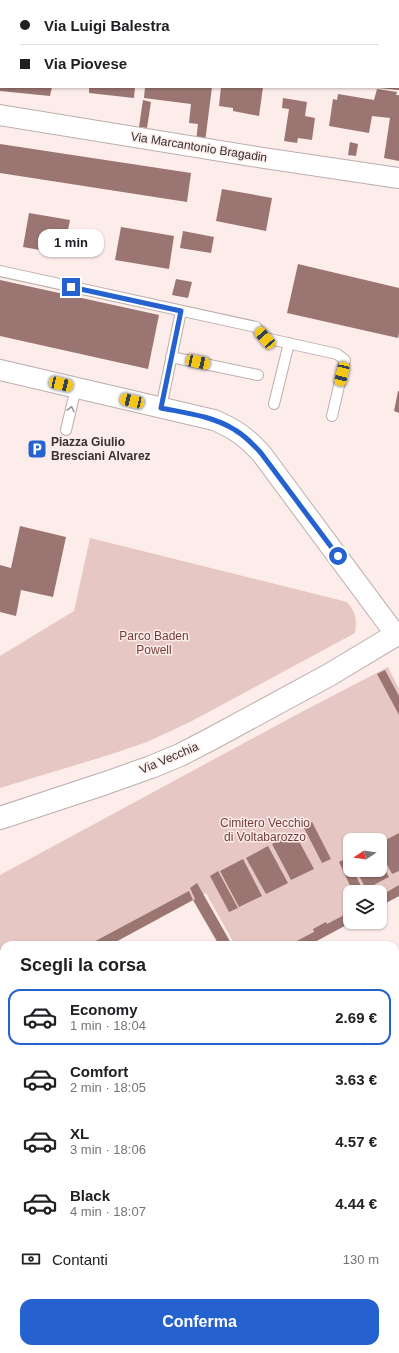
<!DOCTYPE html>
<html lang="it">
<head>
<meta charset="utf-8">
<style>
  body { margin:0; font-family:Arial,sans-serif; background:#f2f2f2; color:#202124; height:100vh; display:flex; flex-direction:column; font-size:15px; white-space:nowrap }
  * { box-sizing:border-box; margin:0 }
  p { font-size:13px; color:#757577 }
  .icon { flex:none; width:22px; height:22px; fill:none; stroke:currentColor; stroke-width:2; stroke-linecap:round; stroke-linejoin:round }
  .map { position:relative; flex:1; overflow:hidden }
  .side { position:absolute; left:0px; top:941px; width:399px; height:412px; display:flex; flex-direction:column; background:#fff; border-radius:12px 12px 0 0; box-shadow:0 1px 3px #0004 }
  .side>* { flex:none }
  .hud { position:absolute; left:0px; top:0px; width:399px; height:88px; box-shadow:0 1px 3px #0004; display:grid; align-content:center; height:88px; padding:0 20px; background:#fff }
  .needle { width:26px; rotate:258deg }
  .controls { position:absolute; left:343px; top:833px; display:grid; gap:8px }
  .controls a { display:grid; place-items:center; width:44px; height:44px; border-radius:8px; background:#fff; box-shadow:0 1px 3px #0004; font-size:20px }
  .end { position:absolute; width:18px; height:18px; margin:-9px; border:5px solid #2662cf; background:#fff; box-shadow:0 0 0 2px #fff }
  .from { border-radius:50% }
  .bubble { position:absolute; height:28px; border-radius:12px; background:#fff; box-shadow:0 1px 3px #0004; font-size:13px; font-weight:600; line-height:28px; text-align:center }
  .car { position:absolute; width:12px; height:24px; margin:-12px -6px; border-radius:5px; box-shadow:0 0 3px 1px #0007; background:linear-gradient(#f5c518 24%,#345 0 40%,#f5c518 0 76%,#345 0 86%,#f5c518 0) }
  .hud b { display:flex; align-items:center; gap:14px; height:38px; font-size:15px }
  .hud b+b { border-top:1px solid #e0e0e0 }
  .hud i { width:10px; height:10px; background:#202124 }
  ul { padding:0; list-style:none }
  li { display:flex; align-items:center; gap:12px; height:56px; margin:0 8px 6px; padding:0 12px; border:2px solid transparent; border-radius:12px }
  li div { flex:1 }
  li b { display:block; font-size:15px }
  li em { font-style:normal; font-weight:600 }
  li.current { border-color:#2662cf }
  li>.icon { width:36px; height:36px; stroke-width:1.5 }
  h2 { padding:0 20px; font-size:18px; line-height:48px }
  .pay { display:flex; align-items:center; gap:10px; height:44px; padding:0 20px; font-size:15px }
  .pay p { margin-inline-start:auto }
  .action { display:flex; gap:8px; margin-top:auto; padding:8px 20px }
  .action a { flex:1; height:46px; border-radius:12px; background:#2662cf; color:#fff; font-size:16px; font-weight:600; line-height:46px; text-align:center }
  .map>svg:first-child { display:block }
  .green { fill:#e6c7c3; fill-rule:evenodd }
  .building { fill:#9a7571 }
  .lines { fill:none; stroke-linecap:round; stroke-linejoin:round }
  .service-casing { stroke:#bcaeac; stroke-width:12 }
  .minor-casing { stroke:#bcaeac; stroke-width:22 }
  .tertiary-casing { stroke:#bcaeac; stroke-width:24 }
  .service { stroke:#fff; stroke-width:10 }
  .minor { stroke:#fff; stroke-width:20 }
  .tertiary { stroke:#fff; stroke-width:22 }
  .oneway { stroke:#9a9898 }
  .route { stroke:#2662cf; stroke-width:5 }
  .labels { text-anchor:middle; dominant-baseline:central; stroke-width:3; stroke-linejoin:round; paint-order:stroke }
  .street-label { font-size:12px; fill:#363130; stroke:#fcecea }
  .poi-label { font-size:12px; font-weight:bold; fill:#363130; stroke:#fcecea; text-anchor:start }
  .park-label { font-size:12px; fill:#743d38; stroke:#fcecea }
</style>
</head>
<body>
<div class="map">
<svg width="399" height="1353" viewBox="0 0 399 1353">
  <rect width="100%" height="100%" fill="#fcecea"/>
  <!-- green -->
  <path class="green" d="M90,538L347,602C356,612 357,620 355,633L190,722L147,742L112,754L0,788V656L74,611Z
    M388,667L399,689V896L380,907V892H350V922H352L310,945H235L206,893L110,945H4V1002L0,1004V875L294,716ZM350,840H380V870H350Z"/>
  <!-- building -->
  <path class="building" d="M0,87H52L50,96L0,91Z
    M89,87H135L134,98L89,93Z
    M145,87H212L205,142L196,141L198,124L189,123L191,104L144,98Z
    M221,87H263L259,116L233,111V108L219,106Z
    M379,87H399V90L379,88Z
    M377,89L397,92L396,95H399V161L384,158L390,118L372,116L369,133L329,126L333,99L337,100L338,94L374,100Z
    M283,98L307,102L305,116L315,118L312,140L298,138L297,143L284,141L289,109L282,108Z
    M143,100L151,102L147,128L139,127Z
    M350,142L358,144L356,156L348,155Z
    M0,144L191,173L187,202L0,173Z
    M222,189L272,198L266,231L216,221Z
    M29,213L70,220L68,230L78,232L74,254L41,248L40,250L23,247Z
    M121,227L174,236L169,269L115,260Z
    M183,231L214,237L211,253L180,248Z
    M298,264L399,288V333L398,338L287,313Z
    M176,279L192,282L188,298L172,295Z
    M0,280L159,315L148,369L0,336Z
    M398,391H399V413L394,411Z
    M20,526L66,537L53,597L21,590L16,616L0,612V565L11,568Z
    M385,670L399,696V715L377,674Z
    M312,822L331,859L322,863L303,826Z
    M294,832L314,869L291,880L272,844Z
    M399,833V871L392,874L380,851V843Z
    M268,846L288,883L266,894L246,858Z
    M347,858L350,863V870H353L363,890L358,892H353L339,862Z
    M243,859L262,896L239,907L220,871Z
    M380,860L389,877L366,889L356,870H380Z
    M218,871L238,908L229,912L210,876Z
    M197,883L232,945H219L193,900L195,899L190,888Z
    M399,885V896L380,906V896Z
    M189,891L193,900L110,945H88Z
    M350,912V923L309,945H289L314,932L313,929L326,922L327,924Z
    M4,990V1003L0,1005V992Z
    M0,1237H4V1268H0Z
    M0,1342H4V1349H17V1353H0Z
    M135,1349H185V1353H134Z
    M257,1349H318V1353H257Z"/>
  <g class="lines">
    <defs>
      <path id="service" d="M0,271L256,327L265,338L337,354L345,360L332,416
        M171,357L258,375
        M274,404L289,343
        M161,408L181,311
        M66,430L76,388"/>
      <path id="minor" d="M384,0L396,1
        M0,115L257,157L399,178
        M0,370L214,420C235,429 245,436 261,453L396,635
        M395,995H399
        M0,1020L4,1019
        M0,1323H4
        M37,1349L38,1353"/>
      <path id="tertiary" d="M0,818L106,783L151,767L180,755L211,739L329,675L399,633"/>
    </defs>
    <!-- service casing -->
    <use href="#service" class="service-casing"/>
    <!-- minor casing -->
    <use href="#minor" class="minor-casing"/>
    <!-- tertiary casing -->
    <use href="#tertiary" class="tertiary-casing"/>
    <!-- service -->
    <use href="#service" class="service"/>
    <!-- minor -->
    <use href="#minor" class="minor"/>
    <!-- tertiary -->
    <use href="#tertiary" class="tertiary"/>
  </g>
  <!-- one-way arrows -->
  <defs><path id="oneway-chevron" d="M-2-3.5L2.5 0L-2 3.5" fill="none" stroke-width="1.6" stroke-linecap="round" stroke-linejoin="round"/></defs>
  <use class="oneway" href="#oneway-chevron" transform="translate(71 409) rotate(-77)"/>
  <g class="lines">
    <!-- route -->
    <path class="route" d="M71,287L181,311L161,408C186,413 213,416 235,430C245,436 253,444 261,453L338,556"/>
  </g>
  <!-- icons -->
  <defs>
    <symbol id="parking-square" viewBox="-11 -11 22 22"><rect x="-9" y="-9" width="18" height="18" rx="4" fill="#2662cf" stroke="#fcecea"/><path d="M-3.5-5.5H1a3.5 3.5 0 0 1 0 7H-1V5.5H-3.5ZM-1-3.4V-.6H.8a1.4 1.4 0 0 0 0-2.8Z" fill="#fff"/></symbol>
  </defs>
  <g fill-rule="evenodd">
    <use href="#parking-square" x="26" y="438" width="22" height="22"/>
  </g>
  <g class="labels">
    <!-- street labels -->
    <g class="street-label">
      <text transform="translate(199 147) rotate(9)">Via Marcantonio Bragadin</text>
      <text transform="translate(169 758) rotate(-23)">Via Vecchia</text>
    </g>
    <!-- poi labels -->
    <g class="poi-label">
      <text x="51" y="442">Piazza Giulio<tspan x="51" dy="14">Bresciani Alvarez</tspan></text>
    </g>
    <!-- park labels -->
    <g class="park-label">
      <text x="154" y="636">Parco Baden<tspan x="154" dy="14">Powell</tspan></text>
      <text x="265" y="823">Cimitero Vecchio<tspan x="265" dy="14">di Voltabarozzo</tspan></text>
    </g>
  </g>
</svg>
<div class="controls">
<a><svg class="needle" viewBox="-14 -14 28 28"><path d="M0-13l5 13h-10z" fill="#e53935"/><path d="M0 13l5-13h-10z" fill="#757577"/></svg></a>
<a><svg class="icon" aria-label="layers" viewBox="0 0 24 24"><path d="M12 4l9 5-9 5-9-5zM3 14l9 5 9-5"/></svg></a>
</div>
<i class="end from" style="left:338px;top:556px"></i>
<i class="end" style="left:71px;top:287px"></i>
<div class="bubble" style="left:38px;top:229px;width:66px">1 min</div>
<i class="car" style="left:265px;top:338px;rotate:319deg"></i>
<i class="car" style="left:198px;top:362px;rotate:102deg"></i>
<i class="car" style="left:342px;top:374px;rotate:193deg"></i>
<i class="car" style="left:61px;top:384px;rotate:103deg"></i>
<i class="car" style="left:132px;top:401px;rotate:283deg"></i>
<div class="hud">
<b><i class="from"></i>Via Luigi Balestra</b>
<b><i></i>Via Piovese</b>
</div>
<section class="side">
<h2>Scegli la corsa</h2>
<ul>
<li class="current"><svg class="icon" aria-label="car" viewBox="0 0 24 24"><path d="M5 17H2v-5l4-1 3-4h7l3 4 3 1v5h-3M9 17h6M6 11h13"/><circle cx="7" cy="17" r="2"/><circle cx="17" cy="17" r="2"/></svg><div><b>Economy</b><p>1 min · 18:04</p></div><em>2.69 €</em></li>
<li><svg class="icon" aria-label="car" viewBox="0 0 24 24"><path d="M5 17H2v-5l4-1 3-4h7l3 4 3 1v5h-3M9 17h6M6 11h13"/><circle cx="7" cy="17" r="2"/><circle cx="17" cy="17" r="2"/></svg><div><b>Comfort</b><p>2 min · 18:05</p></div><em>3.63 €</em></li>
<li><svg class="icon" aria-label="car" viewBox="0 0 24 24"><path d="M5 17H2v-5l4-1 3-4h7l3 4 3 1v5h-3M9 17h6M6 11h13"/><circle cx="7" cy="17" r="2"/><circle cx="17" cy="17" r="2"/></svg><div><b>XL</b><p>3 min · 18:06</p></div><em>4.57 €</em></li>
<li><svg class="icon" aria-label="car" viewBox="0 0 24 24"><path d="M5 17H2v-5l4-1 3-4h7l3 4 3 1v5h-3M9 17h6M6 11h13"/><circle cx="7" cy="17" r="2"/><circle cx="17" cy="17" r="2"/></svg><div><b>Black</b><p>4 min · 18:07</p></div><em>4.44 €</em></li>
</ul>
<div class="pay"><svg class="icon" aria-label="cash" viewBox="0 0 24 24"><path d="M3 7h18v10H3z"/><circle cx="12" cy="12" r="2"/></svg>Contanti<p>130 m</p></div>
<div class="action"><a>Conferma</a></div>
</section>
</div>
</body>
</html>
